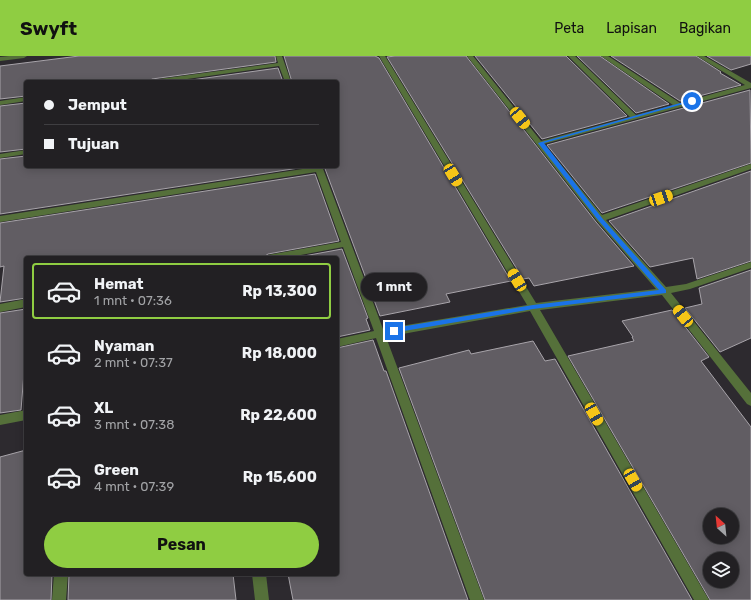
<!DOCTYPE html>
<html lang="id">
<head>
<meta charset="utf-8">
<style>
  body { margin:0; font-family:Rubik,sans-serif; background:#2e2d30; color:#f1f3f6; height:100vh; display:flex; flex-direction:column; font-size:15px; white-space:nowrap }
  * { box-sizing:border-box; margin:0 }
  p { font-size:13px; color:#a2a3a6 }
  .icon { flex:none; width:22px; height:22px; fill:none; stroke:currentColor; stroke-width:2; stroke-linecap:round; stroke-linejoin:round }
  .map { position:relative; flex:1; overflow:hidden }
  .drawer { position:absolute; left:24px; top:200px; width:315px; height:320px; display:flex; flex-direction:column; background:#222023; border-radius:4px; box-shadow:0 2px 10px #0003,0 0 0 1px #3f3e41 }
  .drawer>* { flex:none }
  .hud { position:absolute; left:24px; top:24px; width:315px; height:88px; border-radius:4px; box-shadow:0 2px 10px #0003,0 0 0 1px #3f3e41; display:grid; align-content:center; height:88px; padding:0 20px; background:#222023 }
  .needle { width:26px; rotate:333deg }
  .buttons { position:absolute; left:703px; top:452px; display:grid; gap:8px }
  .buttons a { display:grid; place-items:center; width:36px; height:36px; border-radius:50%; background:#222023; box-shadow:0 2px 10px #0003,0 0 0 1px #3f3e41; font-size:20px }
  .end { position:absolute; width:18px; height:18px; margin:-9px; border:5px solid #1a73e8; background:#fff; box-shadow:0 0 0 2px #fff }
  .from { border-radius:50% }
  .bubble { position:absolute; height:28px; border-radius:14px; background:#222023; box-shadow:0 2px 10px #0003,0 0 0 1px #3f3e41; font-size:13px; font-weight:700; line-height:28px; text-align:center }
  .car { position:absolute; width:12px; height:24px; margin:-12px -6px; border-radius:5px; box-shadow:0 0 3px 1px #0007; background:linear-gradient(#f5c518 24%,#345 0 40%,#f5c518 0 76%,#345 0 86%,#f5c518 0) }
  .hud b { display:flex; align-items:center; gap:14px; height:38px; font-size:15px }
  .hud b+b { border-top:1px solid #3f3e41 }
  .hud i { width:10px; height:10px; background:#f1f3f6 }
  ul { padding:7px 0 0; list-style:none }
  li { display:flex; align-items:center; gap:12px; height:56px; margin:0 8px 6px; padding:0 12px; border:2px solid transparent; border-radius:4px }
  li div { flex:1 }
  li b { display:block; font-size:15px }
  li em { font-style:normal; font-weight:700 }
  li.selected { border-color:#8fcd42 }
  li>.icon { width:36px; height:36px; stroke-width:1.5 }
  .cta { display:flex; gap:8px; margin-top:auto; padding:8px 20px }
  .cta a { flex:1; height:46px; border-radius:24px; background:#8fcd42; color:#111; font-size:16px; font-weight:700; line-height:46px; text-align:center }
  header { display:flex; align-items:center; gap:24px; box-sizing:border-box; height:56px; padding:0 20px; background:#8fcd42; color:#111 }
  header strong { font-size:19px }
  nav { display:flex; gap:22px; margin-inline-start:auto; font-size:14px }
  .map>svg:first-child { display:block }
  .building { fill:#615d63; stroke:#a8a4aa; fill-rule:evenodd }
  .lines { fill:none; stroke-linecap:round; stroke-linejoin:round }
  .minor { fill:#55703a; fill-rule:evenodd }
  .route { fill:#1a73e8 }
</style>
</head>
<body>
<header>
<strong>Swyft</strong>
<nav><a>Peta</a><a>Lapisan</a><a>Bagikan</a></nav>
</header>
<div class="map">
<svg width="751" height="544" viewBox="0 0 751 544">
  <rect width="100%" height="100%" fill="#2d2a2f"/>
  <!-- building -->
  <path class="building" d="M79,0H275L276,6L152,23L148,26H26V40L0,43V10Z
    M284,0H375L379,2L511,225L446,238L450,246L380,260L324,110H337V26H292Z
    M395,0H466L596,166L634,210L534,230L529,222L523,223L387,1Z
    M475,0H566L627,60L542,83Z
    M577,0H600L669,48L636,57Z
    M611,0H696L721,16L720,17L741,29L680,45Z
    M707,0H751V8L731,14Z
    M278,12L283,26H177Z
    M750,34L751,107L602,157L547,89Z
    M26,47V93L0,96V50Z
    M26,100V110H312L0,158V103Z
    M751,115V205L697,223L693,202L650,211L609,165Z
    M315,118L339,185L268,198L262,202H26V242L0,246L4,210L0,211V167Z
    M342,193L368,262L366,263L370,274L337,281V202H293Z
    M751,214V282L720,296L685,252L702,248L699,232Z
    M26,253V292L21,354L0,357V257Z
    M672,254L709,301L701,305L751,371V544H710L568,300L634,285L632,281H633L622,265ZM710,459H732V481H710ZM710,503H732V525H710Z
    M373,284L384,315H386L468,544H293L288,518H337V292Z
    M533,285L545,305L555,303L692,544H485L399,312L469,294L471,298Z
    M26,394V518H52L51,544H0V401Z
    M69,518H233L236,544H68Z"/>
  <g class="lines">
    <!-- minor -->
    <path class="minor" d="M9,0H27L24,2L0,5V1Z
      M276,0H282L291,26H285L279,10L166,26H149L152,24L278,7Z
      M379,0H385L536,247L656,233L597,165L467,0H473L541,85L630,61L568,0H575L636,59L673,49L601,0H608L680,47L745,29L697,0H704L751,27V32L544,88L602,159L751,108V113L606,164L666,231L686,228L751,206V212L690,233L671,237L751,337V350L747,348L662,239L540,254L709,544H694L530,255L386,281L484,544H470L376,282L337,291V283L374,275L343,191L285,202H263L268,199L341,186L316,116L0,166V160L322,110L383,273L527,249Z
      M26,41V45L0,49V45Z
      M26,94V98L0,102V98Z
      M26,243V251L0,256V248Z
      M26,354V364L0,369V359Z
      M54,518H68L66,544H52Z
      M252,518H266L269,544H255Z"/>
  </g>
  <!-- route -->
  <path class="route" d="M691,44L694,45L544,87L602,162L666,234V237L533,253L392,277V273L394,272L533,249L659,234L598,164L538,87Z"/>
</svg>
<div class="buttons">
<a><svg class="needle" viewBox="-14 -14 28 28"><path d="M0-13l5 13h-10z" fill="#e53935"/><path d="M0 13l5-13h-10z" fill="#a2a3a6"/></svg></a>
<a><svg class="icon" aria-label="layers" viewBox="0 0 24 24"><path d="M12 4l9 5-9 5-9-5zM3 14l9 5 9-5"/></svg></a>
</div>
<i class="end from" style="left:692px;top:45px"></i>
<i class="end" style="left:394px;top:275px"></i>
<div class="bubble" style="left:361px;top:217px;width:66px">1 mnt</div>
<i class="car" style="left:520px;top:62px;rotate:141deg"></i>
<i class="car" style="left:453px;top:119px;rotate:149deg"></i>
<i class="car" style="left:661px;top:142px;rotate:71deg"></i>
<i class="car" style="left:517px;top:224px;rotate:329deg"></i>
<i class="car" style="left:683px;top:260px;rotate:321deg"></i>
<i class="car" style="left:594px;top:358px;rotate:150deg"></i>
<i class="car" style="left:633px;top:424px;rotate:150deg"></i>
<div class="hud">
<b><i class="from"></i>Jemput</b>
<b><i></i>Tujuan</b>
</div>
<section class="drawer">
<ul>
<li class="selected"><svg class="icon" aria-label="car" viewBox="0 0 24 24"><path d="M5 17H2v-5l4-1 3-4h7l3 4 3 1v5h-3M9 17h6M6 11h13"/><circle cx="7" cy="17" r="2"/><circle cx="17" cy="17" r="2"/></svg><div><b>Hemat</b><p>1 mnt · 07:36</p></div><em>Rp 13,300</em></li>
<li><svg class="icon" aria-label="car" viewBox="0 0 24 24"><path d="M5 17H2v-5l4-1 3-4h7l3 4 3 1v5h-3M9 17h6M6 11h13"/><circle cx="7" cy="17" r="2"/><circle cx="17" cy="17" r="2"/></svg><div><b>Nyaman</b><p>2 mnt · 07:37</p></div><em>Rp 18,000</em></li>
<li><svg class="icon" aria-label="car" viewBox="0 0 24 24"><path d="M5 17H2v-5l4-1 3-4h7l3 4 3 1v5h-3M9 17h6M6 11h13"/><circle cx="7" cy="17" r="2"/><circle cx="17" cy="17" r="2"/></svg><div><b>XL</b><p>3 mnt · 07:38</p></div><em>Rp 22,600</em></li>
<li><svg class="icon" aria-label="car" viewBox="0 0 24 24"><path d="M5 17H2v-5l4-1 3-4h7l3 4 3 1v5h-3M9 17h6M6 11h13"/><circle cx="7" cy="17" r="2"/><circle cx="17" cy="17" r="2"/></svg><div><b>Green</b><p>4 mnt · 07:39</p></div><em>Rp 15,600</em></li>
</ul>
<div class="cta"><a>Pesan</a></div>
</section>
</div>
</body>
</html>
